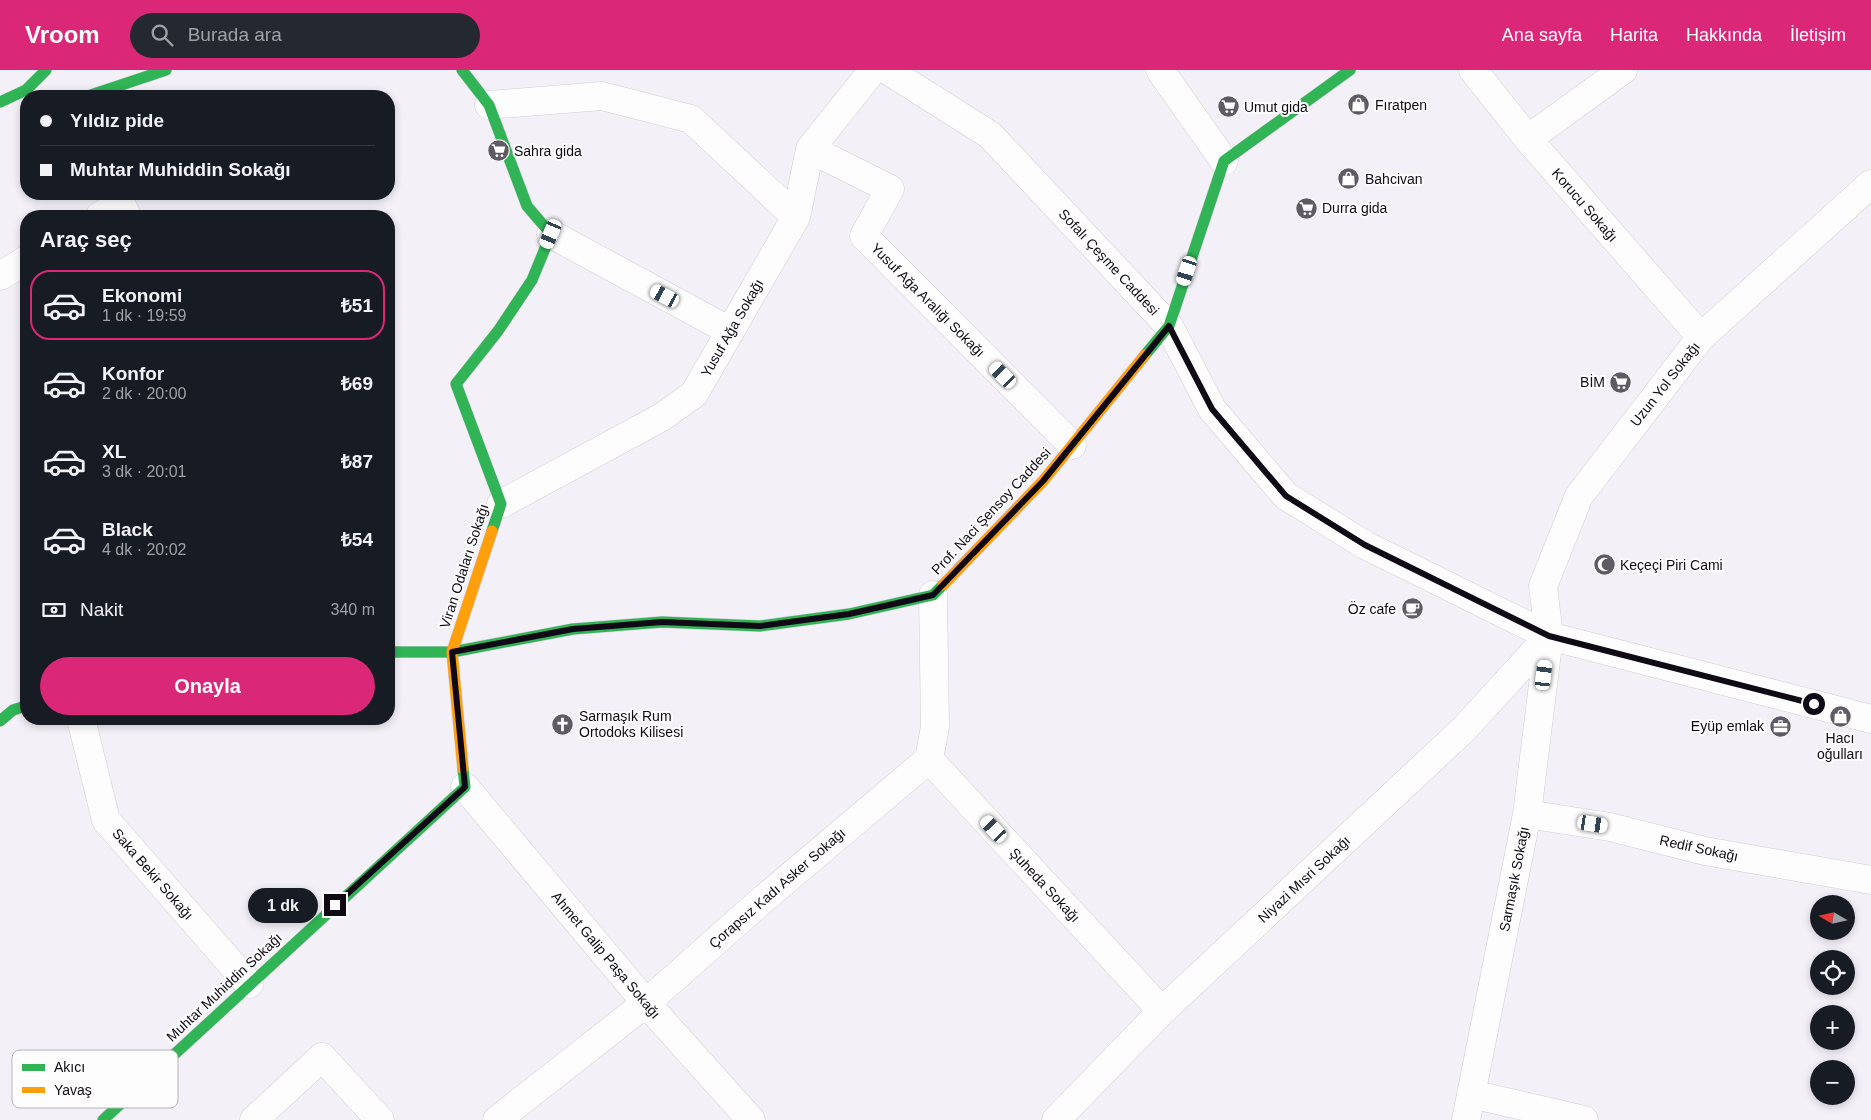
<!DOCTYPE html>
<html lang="tr">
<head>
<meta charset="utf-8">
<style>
  body { margin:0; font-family:Helvetica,sans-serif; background:#242831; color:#f1f3f6; height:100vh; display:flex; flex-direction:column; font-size:19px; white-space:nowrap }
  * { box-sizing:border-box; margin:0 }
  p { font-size:16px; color:#9ea1a6 }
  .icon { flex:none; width:28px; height:28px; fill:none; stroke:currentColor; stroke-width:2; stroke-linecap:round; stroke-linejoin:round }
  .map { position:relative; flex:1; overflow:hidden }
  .panel { position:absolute; left:20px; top:140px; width:375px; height:515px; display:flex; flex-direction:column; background:#171b24; border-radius:20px; box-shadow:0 2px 8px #0003 }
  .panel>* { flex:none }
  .top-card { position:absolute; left:20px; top:20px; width:375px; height:110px; border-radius:20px; box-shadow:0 2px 8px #0003; display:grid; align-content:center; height:110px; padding:0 20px; background:#171b24 }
  .needle { width:32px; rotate:279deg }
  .tools { position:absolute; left:1810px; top:825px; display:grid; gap:10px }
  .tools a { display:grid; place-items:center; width:45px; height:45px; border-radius:50%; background:#171b24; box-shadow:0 2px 8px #0003; font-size:25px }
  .end { position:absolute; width:22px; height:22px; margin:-11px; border:6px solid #0f0a15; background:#fff; box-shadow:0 0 0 2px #fff }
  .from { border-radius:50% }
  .bubble { position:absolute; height:35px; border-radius:18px; background:#171b24; box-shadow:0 2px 8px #0003; font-size:16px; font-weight:600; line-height:35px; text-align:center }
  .car { position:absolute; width:15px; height:30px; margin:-15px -8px; border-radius:6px; box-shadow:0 0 4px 1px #0007; background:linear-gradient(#fff 24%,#345 0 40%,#fff 0 76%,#345 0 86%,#fff 0) }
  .top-card b { display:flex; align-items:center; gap:18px; height:48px; font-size:19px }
  .top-card b+b { border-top:1px solid #363941 }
  .top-card i { width:12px; height:12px; background:#f1f3f6 }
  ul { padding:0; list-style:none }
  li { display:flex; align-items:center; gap:15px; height:70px; margin:0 10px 8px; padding:0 10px; border:2px solid transparent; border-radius:20px }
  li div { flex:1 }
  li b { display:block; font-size:19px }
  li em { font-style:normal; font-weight:600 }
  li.current { border-color:#db2777 }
  li>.icon { width:45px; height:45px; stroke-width:1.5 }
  h2 { padding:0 20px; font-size:22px; line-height:60px }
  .pay { display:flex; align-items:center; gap:12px; height:55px; padding:0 20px; font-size:19px }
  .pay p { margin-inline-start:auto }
  .action { display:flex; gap:10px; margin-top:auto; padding:10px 20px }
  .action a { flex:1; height:58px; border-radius:30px; background:#db2777; color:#fff; font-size:20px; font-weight:600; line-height:58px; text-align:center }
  header { display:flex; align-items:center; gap:30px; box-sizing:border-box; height:70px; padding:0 25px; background:#db2777; color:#fff }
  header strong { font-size:24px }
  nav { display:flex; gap:28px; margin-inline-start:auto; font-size:18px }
  .search { width:350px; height:45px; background:#242831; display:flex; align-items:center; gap:12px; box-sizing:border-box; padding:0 18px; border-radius:28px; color:#9ea1a6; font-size:19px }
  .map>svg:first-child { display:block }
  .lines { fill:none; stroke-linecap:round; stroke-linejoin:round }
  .street-casing { stroke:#d1cdd7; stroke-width:29 }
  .fast-casing { stroke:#d1cdd7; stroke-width:12 }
  .slow-casing { stroke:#d1cdd7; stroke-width:12 }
  .street { stroke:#fdfdfe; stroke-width:28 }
  .fast { stroke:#30b455; stroke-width:11 }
  .slow { stroke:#ff9f0a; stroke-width:11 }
  .route { stroke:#0f0a15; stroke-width:6 }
  .labels { text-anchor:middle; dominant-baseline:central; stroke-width:4; stroke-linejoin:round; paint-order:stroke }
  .poi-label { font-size:14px; fill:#0f0a15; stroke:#fdfdfd; text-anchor:start }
  .street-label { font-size:14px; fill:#0f0a15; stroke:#fdfdfd }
  .key { fill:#fdfdfd; stroke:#b6b4b7; stroke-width:1 }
  .key-label { font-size:14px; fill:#0f0a15 }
</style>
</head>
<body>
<header>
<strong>Vroom</strong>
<div class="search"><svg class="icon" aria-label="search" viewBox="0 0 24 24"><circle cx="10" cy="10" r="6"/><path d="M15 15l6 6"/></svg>Burada ara</div>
<nav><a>Ana sayfa</a><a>Harita</a><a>Hakkında</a><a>İletişim</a></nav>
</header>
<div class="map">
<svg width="1871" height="1050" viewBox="0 0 1871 1050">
  <rect width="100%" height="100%" fill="#f3f0f7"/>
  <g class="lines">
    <defs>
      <path id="street" d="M887,0L990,65L1169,256L1212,339L1286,426L1365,475L1549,566L1871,649
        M1160,0L1224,91
        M1473,0L1528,69L1701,267
        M489,35L602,26L691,49L796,147
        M1528,69L1623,0
        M810,79L890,119L864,166L1072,375
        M116,124L127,146
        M100,146L121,134
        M551,164L730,261
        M0,206L26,190
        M501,434L662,347L694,324L796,147L810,79L873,0
        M81,649L106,750L249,914
        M929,689L1162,941
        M465,717L646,933L751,1050
        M1527,744L1610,757L1705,781L1871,810
        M1471,1024L1584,1050
        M254,1050L322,987L380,1050
        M497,1050L646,933L760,832L929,689L935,657L933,525
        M1056,1050L1162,941L1464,659L1549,566
        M1466,1050L1527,744L1549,566L1543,516L1579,426L1701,267L1871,114"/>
      <path id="fast" d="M462,0L489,35L527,136L551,164L532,210L498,261L456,314L501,434L492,461
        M88,26L166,0
        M0,32L26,20L46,0
        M1145,285L1169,256L1224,91L1350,0
        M389,582H452L573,559L662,552L760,556L849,544L933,525L943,515
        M0,651L13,640L26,636
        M103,1050L465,717L463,699"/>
      <path id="slow" d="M943,515L1043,411L1145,285
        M463,699L452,582L492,461"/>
    </defs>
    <!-- street casing -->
    <use href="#street" class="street-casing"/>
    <!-- fast casing -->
    <use href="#fast" class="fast-casing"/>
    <!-- slow casing -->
    <use href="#slow" class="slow-casing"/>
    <!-- street -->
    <use href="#street" class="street"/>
    <!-- fast -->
    <use href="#fast" class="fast"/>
    <!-- slow -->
    <use href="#slow" class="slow"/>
  </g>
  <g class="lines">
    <!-- route -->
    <path class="route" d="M335,835L465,717L452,582L573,559L662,552L760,556L849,544L933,525L1043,411L1169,256L1212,339L1286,426L1365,475L1549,566L1814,634"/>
  </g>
  <!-- icons -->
  <defs>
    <symbol id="shop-disc" viewBox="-11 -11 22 22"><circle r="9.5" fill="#5f5a64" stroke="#fdfdfd"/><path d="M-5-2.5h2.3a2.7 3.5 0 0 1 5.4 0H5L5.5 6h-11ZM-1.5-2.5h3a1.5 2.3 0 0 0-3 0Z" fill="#fff"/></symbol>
    <symbol id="supermarket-disc" viewBox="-11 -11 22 22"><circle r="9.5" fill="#5f5a64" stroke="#fdfdfd"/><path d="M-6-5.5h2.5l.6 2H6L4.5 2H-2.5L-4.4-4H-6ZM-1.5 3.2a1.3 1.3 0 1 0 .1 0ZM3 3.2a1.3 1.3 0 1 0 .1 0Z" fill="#fff"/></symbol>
    <symbol id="mosque-disc" viewBox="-11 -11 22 22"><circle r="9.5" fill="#5f5a64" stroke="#fdfdfd"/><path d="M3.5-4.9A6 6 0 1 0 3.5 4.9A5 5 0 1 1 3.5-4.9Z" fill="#fff"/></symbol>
    <symbol id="cafe-disc" viewBox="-11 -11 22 22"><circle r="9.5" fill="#5f5a64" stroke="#fdfdfd"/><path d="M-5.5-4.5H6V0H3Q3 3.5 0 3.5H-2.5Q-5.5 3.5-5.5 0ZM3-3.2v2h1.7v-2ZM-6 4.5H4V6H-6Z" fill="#fff"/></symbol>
    <symbol id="church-disc" viewBox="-11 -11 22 22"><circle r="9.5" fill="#5f5a64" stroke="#fdfdfd"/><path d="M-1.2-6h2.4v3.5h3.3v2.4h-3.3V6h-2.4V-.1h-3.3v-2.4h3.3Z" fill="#fff"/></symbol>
    <symbol id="office-disc" viewBox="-11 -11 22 22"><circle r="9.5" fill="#5f5a64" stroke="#fdfdfd"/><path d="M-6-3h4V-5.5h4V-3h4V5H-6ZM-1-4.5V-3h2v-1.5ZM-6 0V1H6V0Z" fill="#fff"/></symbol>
  </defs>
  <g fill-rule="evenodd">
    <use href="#shop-disc" x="1346" y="22" width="25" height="25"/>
    <use href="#supermarket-disc" x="1216" y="24" width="25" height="25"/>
    <use href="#supermarket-disc" x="486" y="68" width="25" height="25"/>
    <use href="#shop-disc" x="1336" y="96" width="25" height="25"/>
    <use href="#supermarket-disc" x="1294" y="126" width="25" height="25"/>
    <use href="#supermarket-disc" x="1608" y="300" width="25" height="25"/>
    <use href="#mosque-disc" x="1592" y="482" width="25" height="25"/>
    <use href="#cafe-disc" x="1400" y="526" width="25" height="25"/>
    <use href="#shop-disc" x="1828" y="634" width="25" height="25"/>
    <use href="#church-disc" x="550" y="642" width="25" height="25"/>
    <use href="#office-disc" x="1768" y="644" width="25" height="25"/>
  </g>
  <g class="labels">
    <!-- poi labels -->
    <g class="poi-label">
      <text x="1375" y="35">Fıratpen</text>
      <text x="1244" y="37">Umut gida</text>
      <text x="514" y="81">Sahra gida</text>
      <text x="1365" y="109">Bahcivan</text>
      <text x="1322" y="138">Durra gida</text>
      <text x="1605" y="312" text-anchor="end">BİM</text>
      <text x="1620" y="495">Keçeçi Piri Cami</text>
      <text x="1396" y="539" text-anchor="end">Öz cafe</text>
      <text x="579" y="646">Sarmaşık Rum<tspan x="579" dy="16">Ortodoks Kilisesi</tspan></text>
      <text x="1764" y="656" text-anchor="end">Eyüp emlak</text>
      <text x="1840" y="668" text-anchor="middle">Hacı<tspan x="1840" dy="16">oğulları</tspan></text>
    </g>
    <!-- street labels -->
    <g class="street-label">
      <text transform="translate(1585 135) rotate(49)">Korucu Sokağı</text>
      <text transform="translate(1109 192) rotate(47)">Sofalı Çeşme Caddesi</text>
      <text transform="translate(928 230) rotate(45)">Yusuf Ağa Aralığı Sokağı</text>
      <text transform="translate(732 258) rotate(-60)">Yusuf Ağa Sokağı</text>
      <text transform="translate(1665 314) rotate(-52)">Uzun Yol Sokağı</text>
      <text transform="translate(991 441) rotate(-47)">Prof. Naci Şensoy Caddesi</text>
      <text transform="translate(464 496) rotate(-72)">Viran Odaları Sokağı</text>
      <text transform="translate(1699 778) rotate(12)">Redif Sokağı</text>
      <text transform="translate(153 804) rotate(49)">Saka Bekir Sokağı</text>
      <text transform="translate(1304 809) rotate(-43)">Niyazi Mısri Sokağı</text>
      <text transform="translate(1514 809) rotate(-79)">Sarmaşık Sokağı</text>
      <text transform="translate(1045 815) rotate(47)">Şuheda Sokağı</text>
      <text transform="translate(777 818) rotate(-41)">Çorapsız Kadı Asker Sokağı</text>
      <text transform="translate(606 885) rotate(50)">Ahmet Galip Paşa Sokağı</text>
      <text transform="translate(224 917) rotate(-43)">Muhtar Muhiddin Sokağı</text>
    </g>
  </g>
  <!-- legend -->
  <rect x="12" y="980" width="166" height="58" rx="8" class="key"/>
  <rect x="22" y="994" width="23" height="7" fill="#30b455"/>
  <rect x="22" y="1017" width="23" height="6" fill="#ff9f0a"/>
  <g class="key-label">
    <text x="54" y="1002">Akıcı</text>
    <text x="54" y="1025">Yavaş</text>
  </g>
</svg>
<div class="tools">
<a><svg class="needle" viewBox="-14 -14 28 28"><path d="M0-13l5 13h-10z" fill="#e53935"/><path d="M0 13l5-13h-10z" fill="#9ea1a6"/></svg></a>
<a><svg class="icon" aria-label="locate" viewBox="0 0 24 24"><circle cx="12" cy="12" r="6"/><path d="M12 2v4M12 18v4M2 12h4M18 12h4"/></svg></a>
<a>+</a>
<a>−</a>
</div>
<i class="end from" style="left:1814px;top:634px"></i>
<i class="end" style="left:335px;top:835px"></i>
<div class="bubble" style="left:248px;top:818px;width:70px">1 dk</div>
<i class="car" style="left:551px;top:164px;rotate:203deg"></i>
<i class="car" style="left:1187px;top:201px;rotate:198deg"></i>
<i class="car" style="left:665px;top:226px;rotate:298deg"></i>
<i class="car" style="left:1003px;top:305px;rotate:315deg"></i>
<i class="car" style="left:1544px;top:605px;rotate:7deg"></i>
<i class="car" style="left:1593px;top:754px;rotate:99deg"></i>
<i class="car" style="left:994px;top:759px;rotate:317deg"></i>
<div class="top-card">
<b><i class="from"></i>Yıldız pide</b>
<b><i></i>Muhtar Muhiddin Sokağı</b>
</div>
<section class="panel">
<h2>Araç seç</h2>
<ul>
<li class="current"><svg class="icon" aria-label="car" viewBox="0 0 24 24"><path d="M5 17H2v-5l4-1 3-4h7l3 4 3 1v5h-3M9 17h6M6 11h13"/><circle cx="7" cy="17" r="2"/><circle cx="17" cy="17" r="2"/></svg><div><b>Ekonomi</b><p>1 dk · 19:59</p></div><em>₺51</em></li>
<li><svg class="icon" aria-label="car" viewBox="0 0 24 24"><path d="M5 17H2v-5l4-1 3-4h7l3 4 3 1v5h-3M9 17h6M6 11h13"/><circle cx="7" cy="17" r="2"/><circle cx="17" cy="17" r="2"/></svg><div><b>Konfor</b><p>2 dk · 20:00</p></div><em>₺69</em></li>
<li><svg class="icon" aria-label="car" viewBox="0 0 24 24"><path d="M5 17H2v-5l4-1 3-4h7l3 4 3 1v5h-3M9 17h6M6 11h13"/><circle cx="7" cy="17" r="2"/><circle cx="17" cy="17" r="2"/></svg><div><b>XL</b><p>3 dk · 20:01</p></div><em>₺87</em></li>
<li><svg class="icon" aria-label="car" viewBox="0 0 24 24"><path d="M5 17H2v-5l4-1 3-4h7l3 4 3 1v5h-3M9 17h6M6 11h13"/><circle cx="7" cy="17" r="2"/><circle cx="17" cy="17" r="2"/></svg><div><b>Black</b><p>4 dk · 20:02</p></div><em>₺54</em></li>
</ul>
<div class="pay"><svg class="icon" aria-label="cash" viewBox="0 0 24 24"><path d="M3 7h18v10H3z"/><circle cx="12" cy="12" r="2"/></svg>Nakit<p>340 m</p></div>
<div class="action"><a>Onayla</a></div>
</section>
</div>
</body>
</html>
